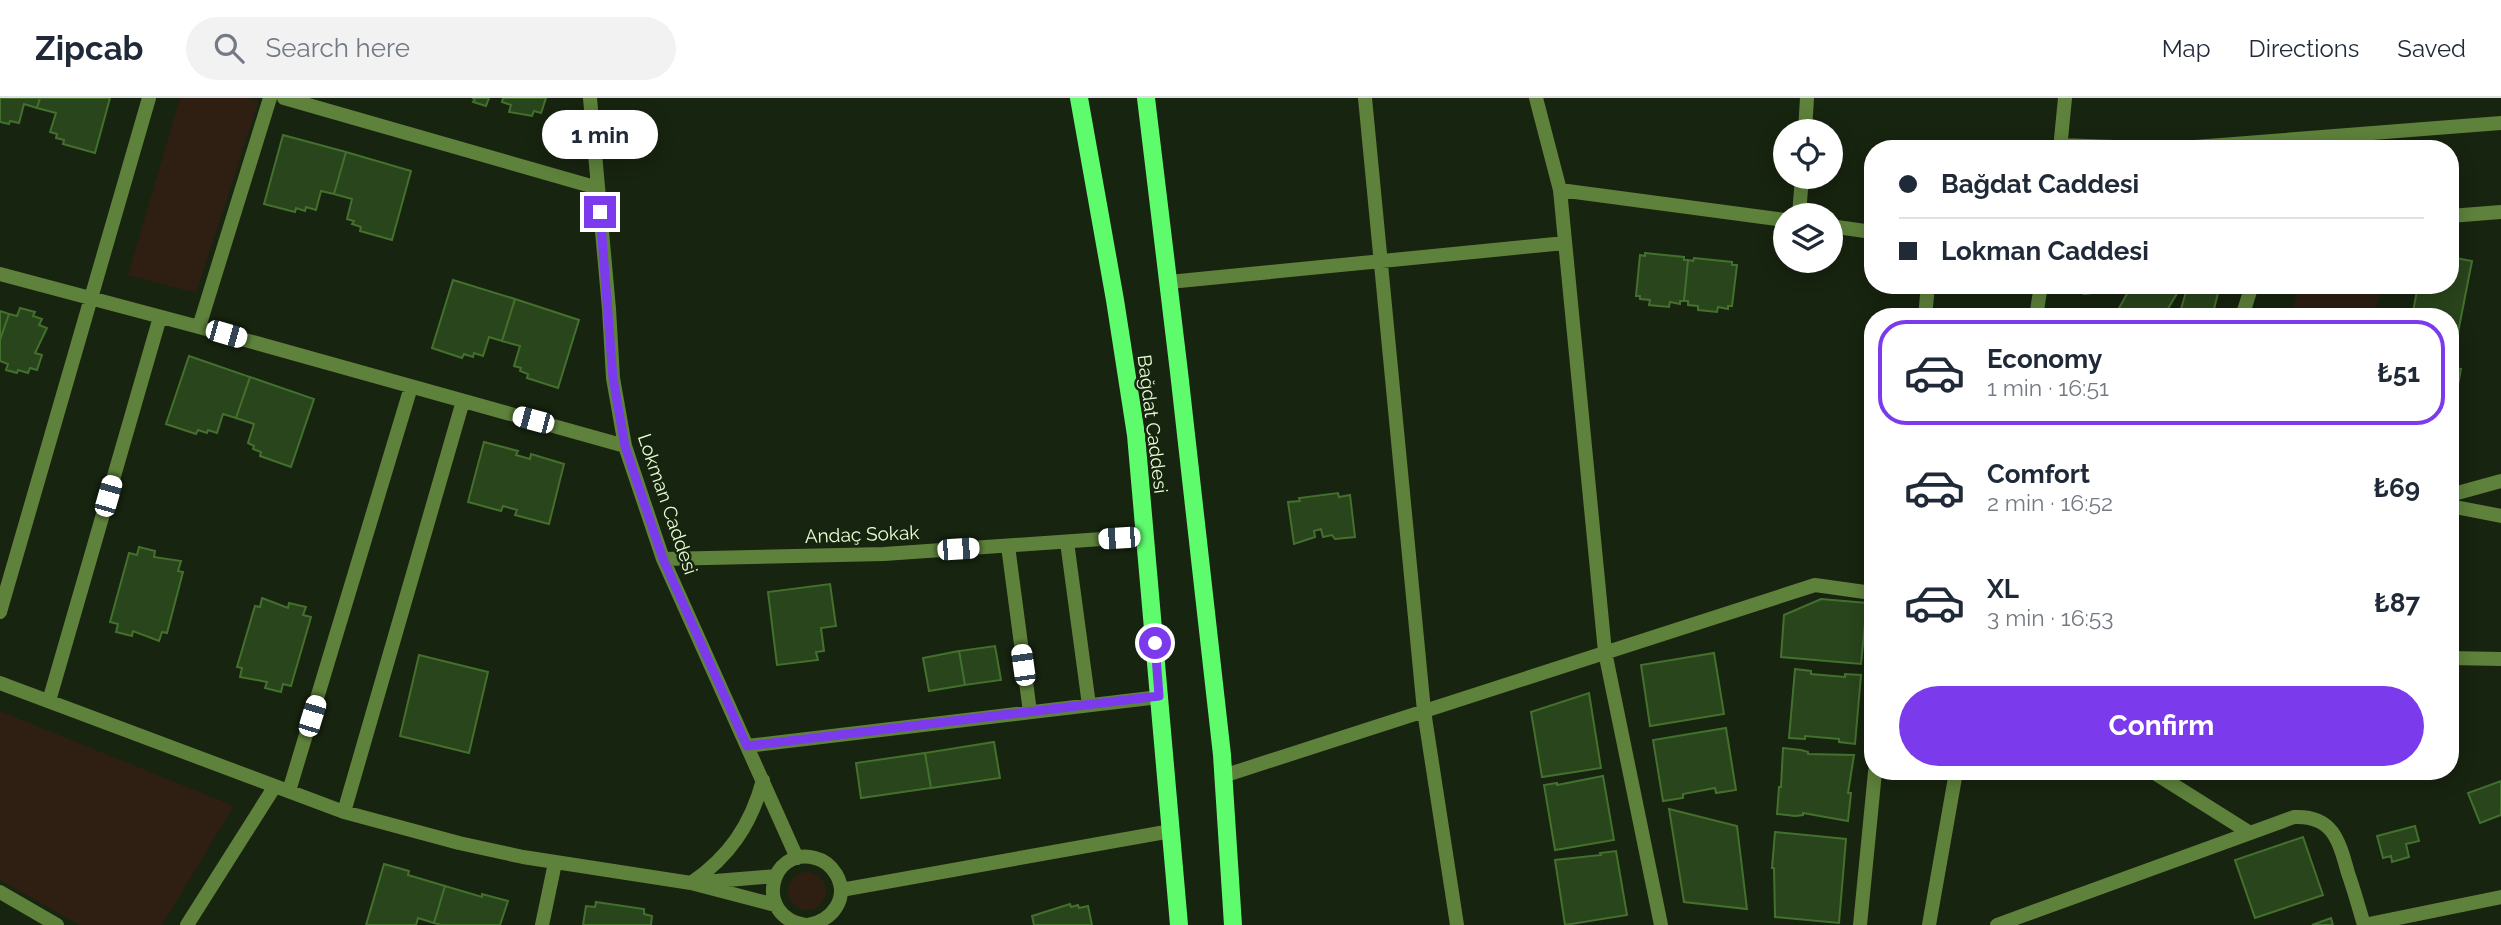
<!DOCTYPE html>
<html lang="en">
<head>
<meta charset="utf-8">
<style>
  body { margin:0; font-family:Raleway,sans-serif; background:#f2f2f3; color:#1f2937; height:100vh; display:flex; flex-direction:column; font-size:26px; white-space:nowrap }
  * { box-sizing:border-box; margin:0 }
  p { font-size:23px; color:#747a83 }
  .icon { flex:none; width:38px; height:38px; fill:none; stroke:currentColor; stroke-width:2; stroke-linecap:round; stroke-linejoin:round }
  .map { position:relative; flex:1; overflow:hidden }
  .drawer { position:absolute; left:1864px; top:210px; width:595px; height:472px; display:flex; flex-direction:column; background:#fff; border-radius:28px; box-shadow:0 4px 18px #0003 }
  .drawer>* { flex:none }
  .top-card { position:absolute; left:1864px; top:42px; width:595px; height:154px; border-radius:28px; box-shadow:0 4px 18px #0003; display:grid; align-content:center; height:154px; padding:0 35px; background:#fff }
  .fabs { position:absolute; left:1773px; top:21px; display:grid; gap:14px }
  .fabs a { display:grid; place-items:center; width:70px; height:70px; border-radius:50%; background:#fff; box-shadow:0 4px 18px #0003; font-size:35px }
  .end { position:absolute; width:32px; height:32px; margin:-16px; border:9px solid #7c3aed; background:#fff; box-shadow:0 0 0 4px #fff }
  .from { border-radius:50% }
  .bubble { position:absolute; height:49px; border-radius:24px; background:#fff; box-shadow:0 4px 18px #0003; font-size:23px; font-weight:700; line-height:49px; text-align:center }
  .car { position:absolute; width:21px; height:42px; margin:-21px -10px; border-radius:9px; box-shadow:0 0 5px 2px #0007; background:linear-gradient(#fff 24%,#345 0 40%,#fff 0 76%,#345 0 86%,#fff 0) }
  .top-card b { display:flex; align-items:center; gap:24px; height:66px; font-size:26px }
  .top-card b+b { border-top:2px solid #e0e1e3 }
  .top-card i { width:18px; height:18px; background:#1f2937 }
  ul { padding:12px 0 0; list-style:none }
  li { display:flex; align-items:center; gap:21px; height:105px; margin:0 14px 10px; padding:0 21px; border:4px solid transparent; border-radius:28px }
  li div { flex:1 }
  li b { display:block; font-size:26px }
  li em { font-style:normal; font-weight:700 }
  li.current { border-color:#7c3aed }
  li>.icon { width:63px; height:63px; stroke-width:1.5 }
  .action { display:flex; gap:14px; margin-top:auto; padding:14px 35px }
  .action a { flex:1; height:80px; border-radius:42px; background:#7c3aed; color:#fff; font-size:28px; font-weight:700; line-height:80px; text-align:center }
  header { display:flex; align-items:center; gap:42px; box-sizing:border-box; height:98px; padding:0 35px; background:#fff; border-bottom:2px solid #e0e1e3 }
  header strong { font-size:33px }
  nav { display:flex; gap:38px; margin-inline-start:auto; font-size:24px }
  .search { width:490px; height:63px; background:#f2f2f3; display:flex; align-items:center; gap:18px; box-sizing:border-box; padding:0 24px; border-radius:38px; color:#747a83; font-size:26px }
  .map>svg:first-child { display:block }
  .green { fill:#2e1f12 }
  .building { fill:#29451c; stroke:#44702e; stroke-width:2 }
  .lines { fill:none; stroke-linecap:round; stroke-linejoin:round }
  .street { stroke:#5e823b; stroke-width:14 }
  .primary { stroke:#5efb6d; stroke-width:18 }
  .route { stroke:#7c3aed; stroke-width:9 }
  .labels { text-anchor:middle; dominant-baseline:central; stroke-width:5; stroke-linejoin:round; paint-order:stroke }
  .street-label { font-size:19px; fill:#e5fed4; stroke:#17240f }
</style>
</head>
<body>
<header>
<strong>Zipcab</strong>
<div class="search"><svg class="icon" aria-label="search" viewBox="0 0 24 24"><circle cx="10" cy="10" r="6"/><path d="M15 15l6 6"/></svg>Search here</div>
<nav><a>Map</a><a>Directions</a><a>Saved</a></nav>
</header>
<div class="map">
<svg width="2501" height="827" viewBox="0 0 2501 827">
  <rect width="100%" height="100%" fill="#17240f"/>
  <!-- green -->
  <path class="green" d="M180,0H248L259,3L196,195L128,177Z
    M2298,187H2381L2375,219H2324L2293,212Z
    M0,613L234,708L162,827H79L0,782Z
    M788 793a19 19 0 1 1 38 0a19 19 0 1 1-38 0Z"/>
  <!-- building -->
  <path class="building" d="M0,0H40L37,10L24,6L19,25L10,23L9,26L0,24Z
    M40,0H110L95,55L63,46L64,42L56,40L57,36L50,34L56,15L37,10Z
    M472,0H489L486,8L473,4L475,1Z
    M503,0H546L541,15L534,13L532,18L509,14L511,7L502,4Z
    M283,37L346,54L334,96L321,93L316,112L306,109L305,113L296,110L295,114L264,106Z
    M346,54L411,73L392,142L360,133L361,129L352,126L354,123L347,121L352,101L334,96Z
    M1645,155L1684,159V162H1688L1684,203H1680V206L1670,204L1669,209L1649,207L1650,202L1640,201V198H1636L1640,157L1645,158Z
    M2450,159L2472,163L2453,260L2450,259V219H2412L2418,187H2450Z
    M1694,160L1732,164V167H1737L1732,208H1728V211L1718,209L1717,214L1698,212V208L1688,207V203H1684L1688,162L1693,163Z
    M453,182L515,201L502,243L489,239L483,258L474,255L473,259L464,256L462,260L432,250Z
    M2074,187H2098L2092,195L2084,196L2078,193Z
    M2132,187H2170L2179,192L2163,219H2114Z
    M2188,187H2220L2212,219L2181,211Z
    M515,201L579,222L558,290L527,280L528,276L520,273L521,270L514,268L520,248L502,243Z
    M20,210L35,214L33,218L42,221L39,227L47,230L35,255L42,257L37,272L30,270L28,275L18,272L17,275L6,272L8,266L0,263V242L9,216L17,218Z
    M0,213L9,216L0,242Z
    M189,258L250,279L236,320L223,316L217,335L208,332L207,335L198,332L196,336L166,326Z
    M2450,269L2461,271L2450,327Z
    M250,279L314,301L291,369L260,358L261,354L253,351L254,348L248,345L254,326L236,320Z
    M484,344L518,353L516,357L530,361L531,356L564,366L549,426L515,417L517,412L503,408L501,413L468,404Z
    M1338,395L1339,399L1350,397L1355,439L1335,441L1332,437L1323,439L1321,431L1314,433L1315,439L1294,446L1288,404L1300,403L1299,400Z
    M139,449L155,453L154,459L181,463L178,473L183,474L167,535L162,534L159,543L133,533L132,538L116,534L118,526L110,524L129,455L137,457Z
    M830,486L836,528L821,530L824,553L816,554L818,562L777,567L768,494Z
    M262,500L288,510L289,505L306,509L303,517L311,519L291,588L283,586L281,594L265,590L267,584L240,579L242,570L237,569L255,508L260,509Z
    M1821,501L1867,505L1861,566L1781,559L1784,517Z
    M995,548L1001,582L965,587L959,553Z
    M959,553L965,587L929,593L923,560Z
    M1714,555L1724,616L1650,628L1641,567Z
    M419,557L488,574L469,655L400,638Z
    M1795,571L1811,573V576L1845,579V576L1861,577L1855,646L1839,644V641L1805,638V641L1789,640Z
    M1589,595L1601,670L1542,679L1531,614Z
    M1726,630L1736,692L1716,695L1715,690L1683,696V700L1663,703L1653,642Z
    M994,644L1000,680L931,690L925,655Z
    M1783,650L1801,652L1808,654V656L1854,657L1848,695H1851L1848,723L1803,715V717L1795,718L1777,716L1779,689H1781Z
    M925,655L931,690L861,700L856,665Z
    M1603,678L1614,742L1555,752L1544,687L1557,685V687Z
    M2501,683V717L2480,725L2468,695Z
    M1669,711L1737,728L1747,811L1684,804Z
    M2415,728L2419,743L2406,746L2409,759L2392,764L2391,758L2383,760L2377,738Z
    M1775,734L1846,741L1839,825L1775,819L1774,770H1772Z
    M2303,739L2323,797L2255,820L2235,762Z
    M1616,753L1627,817L1565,827L1555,762L1601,757L1600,755Z
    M384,766L409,773L408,777L445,788L434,825L418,820L416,827H366Z
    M445,788L482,799V796L508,803L500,827H441L434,825Z
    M596,804L644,811V816L652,818L651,827H583L586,808L595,809Z
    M1070,806L1071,809L1078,807L1079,810L1088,808L1092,827H1034L1032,818Z
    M2331,820L2333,827H2312Z"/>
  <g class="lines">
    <!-- street -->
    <path class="street" d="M284,0L598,90
      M590,0L609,211L613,280L625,348L663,461L797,760
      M1365,0L1424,613L1457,827
      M1536,0L1560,92L1605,554L1661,827
      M1805,33L1807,0
      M2060,47L2168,51
      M2060,51L2065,0
      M2169,51L2501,25
      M1560,92L1785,122
      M1799,117L1802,79
      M2450,118L2501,114
      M1830,128L1872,134
      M0,176L199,229L625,348
      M1169,184L1565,145
      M1925,219L1928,187
      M2036,219L2041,187
      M2242,219L2252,187
      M199,229L270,0
      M2450,397L2501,383
      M2450,408L2501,418
      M1067,444L1089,607
      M1008,448L1030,614
      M663,461L884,456L1145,438
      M0,514L149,0
      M2450,560L2501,561
      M0,585L344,714L459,745L523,759L691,785L775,807
      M49,603L160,219
      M747,648L1159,599
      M2153,674L2250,735
      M1223,678L1815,487L1872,495
      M289,693L411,289
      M344,714L463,303
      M703,784L776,778
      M691,785C729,759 751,727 763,682
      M841,792L1171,733
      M0,794L57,827
      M187,827L275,688
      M542,827L555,765
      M805,827C753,818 770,748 815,760C824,762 831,768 836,776C850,800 832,823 808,827
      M1860,827L1875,674
      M1929,827L1956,674
      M1997,827L2294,719C2333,717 2339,743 2348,775C2354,792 2359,810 2364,827
      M2364,827L2501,799"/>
    <!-- primary -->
    <path class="primary" d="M1079,0L1115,202L1136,337L1179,827
      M1146,0L1179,274L1222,657L1233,827"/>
  </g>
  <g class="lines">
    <!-- route -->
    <path class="route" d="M600,114L613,280L625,348L663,461L747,648L1159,598L1155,545"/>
  </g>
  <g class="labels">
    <!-- street labels -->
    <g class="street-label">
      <text transform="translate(1153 326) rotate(83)">Bağdat Caddesi</text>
      <text transform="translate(668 406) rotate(71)">Lokman Caddesi</text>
      <text transform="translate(862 436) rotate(-2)">Andaç Sokak</text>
    </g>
  </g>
</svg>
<div class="fabs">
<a><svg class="icon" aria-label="locate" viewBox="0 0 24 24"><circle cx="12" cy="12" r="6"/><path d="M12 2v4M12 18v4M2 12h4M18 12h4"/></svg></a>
<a><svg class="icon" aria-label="layers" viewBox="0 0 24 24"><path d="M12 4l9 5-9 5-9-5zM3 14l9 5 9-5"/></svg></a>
</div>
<i class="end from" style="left:1155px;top:545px"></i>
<i class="end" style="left:600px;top:114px"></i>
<div class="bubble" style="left:542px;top:12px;width:116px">1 min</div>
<i class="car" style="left:226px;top:236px;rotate:106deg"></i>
<i class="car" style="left:533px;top:322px;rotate:285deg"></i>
<i class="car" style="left:108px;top:398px;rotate:16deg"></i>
<i class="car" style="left:1119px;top:440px;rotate:266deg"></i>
<i class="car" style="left:958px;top:451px;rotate:86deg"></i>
<i class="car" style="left:1023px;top:567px;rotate:352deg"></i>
<i class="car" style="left:312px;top:618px;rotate:17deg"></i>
<div class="top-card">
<b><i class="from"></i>Bağdat Caddesi</b>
<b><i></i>Lokman Caddesi</b>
</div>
<section class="drawer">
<ul>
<li class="current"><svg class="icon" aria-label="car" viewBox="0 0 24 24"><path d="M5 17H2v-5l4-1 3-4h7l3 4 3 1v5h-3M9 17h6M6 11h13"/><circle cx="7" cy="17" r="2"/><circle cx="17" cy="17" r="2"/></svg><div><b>Economy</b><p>1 min · 16:51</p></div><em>₺51</em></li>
<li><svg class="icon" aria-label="car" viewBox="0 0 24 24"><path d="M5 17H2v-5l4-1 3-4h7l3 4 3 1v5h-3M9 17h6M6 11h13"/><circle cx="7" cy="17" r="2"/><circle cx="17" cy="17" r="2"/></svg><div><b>Comfort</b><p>2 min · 16:52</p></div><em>₺69</em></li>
<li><svg class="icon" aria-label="car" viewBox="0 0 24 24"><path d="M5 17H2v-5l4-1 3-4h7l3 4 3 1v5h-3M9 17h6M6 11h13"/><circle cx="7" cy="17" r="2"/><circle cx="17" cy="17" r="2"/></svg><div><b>XL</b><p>3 min · 16:53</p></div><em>₺87</em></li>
</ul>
<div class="action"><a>Confirm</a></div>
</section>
</div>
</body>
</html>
